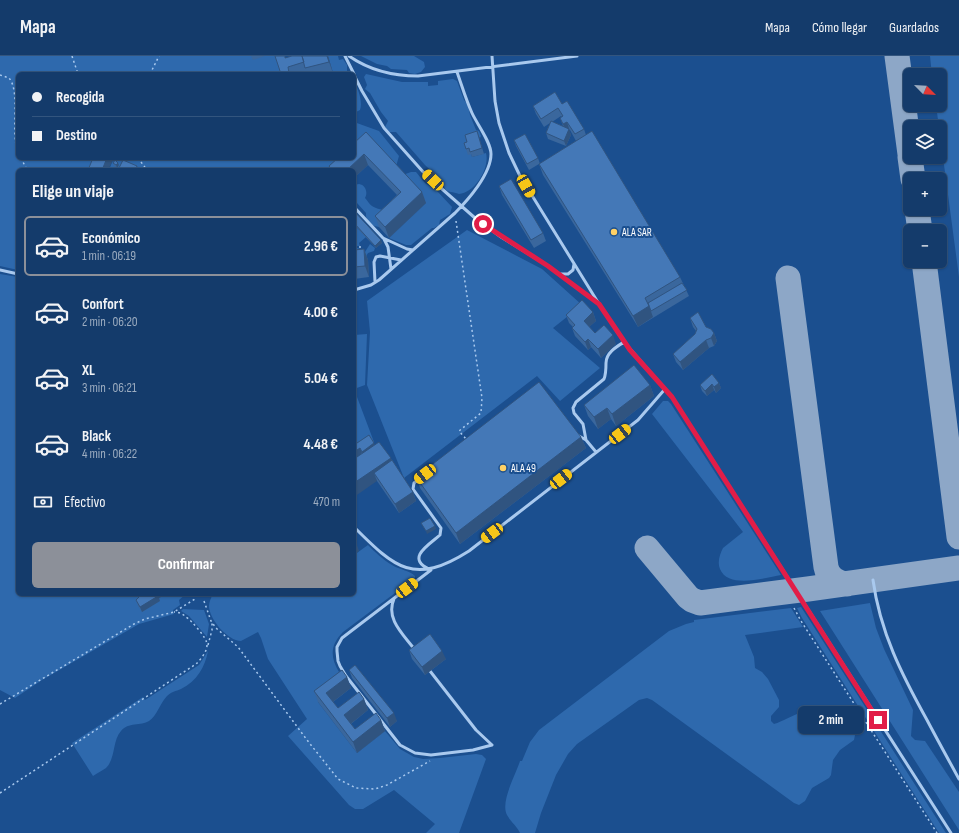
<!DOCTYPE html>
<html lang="es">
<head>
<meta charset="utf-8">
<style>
  body { margin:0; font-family:"Sofia Sans Condensed",sans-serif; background:#214673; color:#f1f3f6; height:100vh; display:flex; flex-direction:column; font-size:15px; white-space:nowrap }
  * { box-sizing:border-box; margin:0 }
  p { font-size:13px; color:#9dadc1 }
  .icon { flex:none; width:22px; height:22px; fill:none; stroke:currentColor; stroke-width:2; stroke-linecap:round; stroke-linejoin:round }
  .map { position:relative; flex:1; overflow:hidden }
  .sheet { position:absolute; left:16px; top:112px; width:340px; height:428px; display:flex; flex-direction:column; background:#143b6b; border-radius:6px; box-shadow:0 1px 3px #0004,0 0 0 1px #33557e }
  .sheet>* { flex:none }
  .banner { position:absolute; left:16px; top:16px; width:340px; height:88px; border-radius:6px; box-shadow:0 1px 3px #0004,0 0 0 1px #33557e; display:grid; align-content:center; height:88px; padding:0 16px; background:#143b6b }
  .needle { width:26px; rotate:114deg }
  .controls { position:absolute; left:903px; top:12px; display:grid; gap:8px }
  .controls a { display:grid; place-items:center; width:44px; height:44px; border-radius:6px; background:#143b6b; box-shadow:0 1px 3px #0004,0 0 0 1px #33557e; font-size:20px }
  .end { position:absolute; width:18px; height:18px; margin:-9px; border:5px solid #e11d48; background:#fff; box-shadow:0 0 0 2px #fff }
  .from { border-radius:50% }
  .bubble { position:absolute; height:28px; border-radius:6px; background:#143b6b; box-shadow:0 1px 3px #0004,0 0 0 1px #33557e; font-size:13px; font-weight:700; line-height:28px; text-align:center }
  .car { position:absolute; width:12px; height:24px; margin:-12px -6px; border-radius:5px; box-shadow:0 0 3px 1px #0007; background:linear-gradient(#f5c518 24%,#345 0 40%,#f5c518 0 76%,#345 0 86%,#f5c518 0) }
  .banner b { display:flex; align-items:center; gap:14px; height:38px; font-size:15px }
  .banner b+b { border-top:1px solid #33557e }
  .banner i { width:10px; height:10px; background:#f1f3f6 }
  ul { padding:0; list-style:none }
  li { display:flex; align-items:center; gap:12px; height:60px; margin:0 8px 6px; padding:0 8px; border:2px solid transparent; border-radius:6px }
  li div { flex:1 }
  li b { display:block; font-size:15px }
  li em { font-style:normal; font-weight:700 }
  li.current { border-color:#8c9099 }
  li>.icon { width:36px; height:36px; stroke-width:1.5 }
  h2 { padding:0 16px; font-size:18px; line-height:48px }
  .pay { display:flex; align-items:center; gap:10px; height:44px; padding:0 16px; font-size:15px }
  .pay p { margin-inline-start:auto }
  .primary-button { display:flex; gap:8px; margin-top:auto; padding:8px 16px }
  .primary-button a { flex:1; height:46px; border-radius:6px; background:#8c9099; color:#fff; font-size:16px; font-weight:700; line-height:46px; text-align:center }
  header { display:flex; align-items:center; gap:24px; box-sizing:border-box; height:56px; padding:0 20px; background:#143b6b; border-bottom:1px solid #33557e }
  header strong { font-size:19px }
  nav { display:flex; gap:22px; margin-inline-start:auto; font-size:14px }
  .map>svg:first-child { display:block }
  .green { fill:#2e69ad }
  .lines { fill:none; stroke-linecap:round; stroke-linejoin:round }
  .taxiway { stroke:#8da7c7; stroke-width:25 }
  .path { stroke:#a9c9ee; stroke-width:1.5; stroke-dasharray:2 3; stroke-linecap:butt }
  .service { stroke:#a9c9ee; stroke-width:3 }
  .wall { fill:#3a679d; fill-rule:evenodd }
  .shaded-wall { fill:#305480 }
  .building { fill:#4478b7; stroke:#305480 }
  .route { stroke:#e11d48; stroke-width:5 }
  .poi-dot { fill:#ffd166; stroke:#1b4f8f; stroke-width:1.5 }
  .labels { text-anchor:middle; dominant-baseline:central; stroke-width:4; stroke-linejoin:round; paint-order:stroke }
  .poi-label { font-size:11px; fill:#fff; stroke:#1b4f8f; text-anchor:start }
</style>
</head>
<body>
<header>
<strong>Mapa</strong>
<nav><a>Mapa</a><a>Cómo llegar</a><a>Guardados</a></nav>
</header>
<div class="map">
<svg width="959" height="777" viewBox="0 0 959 777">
  <rect width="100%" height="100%" fill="#1b4f8f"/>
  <!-- green -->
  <path class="green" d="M0,0H276L281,18H18V102H100L95,114H18V214L0,210Z
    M328,0H338L339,4L343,3L347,9V15L351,18H329L333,17Z
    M361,0H414L424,6L425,11L421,16L415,18L409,17L407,14L391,13L387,10L377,8Z
    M930,0H959V221L936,49H940V19H932Z
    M366,18L402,26H428V30L438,29V25L453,23L457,25L464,44L468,49L470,59L476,74L479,75L481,80L480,82L479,81L468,98L471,97L472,101L486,97C490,112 475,137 459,138C453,135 448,138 444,131V127L425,109L396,76H389L385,71L388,65L381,56L370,37L365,33L367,29L364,21Z
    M354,25C358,32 363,46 360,54L354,57Z
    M354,66L379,75L399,100L395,114L354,102Z
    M108,102H354L341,114H109L113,104Z
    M411,116H416L425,127L437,135L452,151L450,158L440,164L439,169L434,172H432L411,189H406L389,182L426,147L400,120Z
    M359,128C366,129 368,137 365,142C367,144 369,148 372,150C382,156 383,149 386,165L379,171C372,170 365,165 366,157L357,147H354V129Z
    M354,169L366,181L359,187L360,190H354Z
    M467,174L542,213L582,249L553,272L600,312L560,345L537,320L404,422L367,329L370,276L367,245Z
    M370,188L375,192L374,195L368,197L365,202L354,203V191L361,193L365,196Z
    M0,218L18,221V538H186L179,544L180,549L173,554L174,558L139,568L42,624L15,642L0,634Z
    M367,278L365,329L354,333L374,386L354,396V279Z
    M663,345H668L671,348L781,519C765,522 728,533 720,513C717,506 720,498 723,492L743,476L652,358Z
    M368,489C375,496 383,504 392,509C400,514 409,514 415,520V522L343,576C330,589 330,601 339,616L318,646L357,697L385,675L400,693L414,701L423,703L440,702L476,698L482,699L486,703L459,777H426L435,768L394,734L363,753H355L349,749L288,680L307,663L268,603L261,582L258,576L241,585C228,585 209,563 209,550C209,546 211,542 213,538H354V499Z
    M870,547L876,572L884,593L913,654L911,680L915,684L925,685L959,736V774L820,555Z
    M801,551L812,568L946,777H939L802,562L797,552Z
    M791,552L803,571L745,579L754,601L755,612L762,616L768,623L779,644V651L771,660V665L774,668C783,666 809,649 817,655C820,657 825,660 827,662C832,667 829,672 838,676L842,674H851L855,679L854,684L840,694L833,704L831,719L829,722L812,732L805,745L799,749L794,747L652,644L647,642L639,644L577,688L568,698L556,719L541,757L535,777H520C517,770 511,766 507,759C500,746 516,718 520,705H522L530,686L539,674L669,575L686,568L694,566V564Z
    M183,553L204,554L209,568L207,581L189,560L181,555Z
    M208,595C205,611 197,625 181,633C176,635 171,636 167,640C160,647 157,660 149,665C141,670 128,666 121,675C112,685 116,702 106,712C102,715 97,717 93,720L72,687L143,641L145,644L199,609Z"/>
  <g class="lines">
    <!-- taxiway -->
    <path class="taxiway" d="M897,0L910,98
      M910,101L913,123
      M917,153L920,175
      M924,205L959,481
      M788,222L826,511C828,522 837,527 847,528
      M647,492L688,541L692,544L700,547L808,533L959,512"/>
    <!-- path -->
    <path class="path" d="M72,0L78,18
      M150,18L159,0
      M0,19L9,22C21,36 10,76 18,96
      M21,102L27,114
      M138,102L147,114
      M456,165L482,342L481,357L459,375L467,384
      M354,191H362
      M204,545L211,565L216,572L238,591L307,684L338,723L356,732L375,733L387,729L430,705
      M794,552L801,565L937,777
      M208,589L212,574V567
      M0,648L134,568L145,563L174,556L195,543
      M0,737L196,608C201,603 207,596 207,589C208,583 191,564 186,561C183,558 179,556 174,556"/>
    <!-- service -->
    <path class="service" d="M345,0L354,18
      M349,0C369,14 393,20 418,20L577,0
      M492,0L495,45L499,67L509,97L520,120L599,248L624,286L672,341L951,777
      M354,19L362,35L384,72L425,118L475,162L501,181L548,210L598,247
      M354,151L383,182L407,193L413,194
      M384,183L388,191L391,213
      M0,214L18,218
      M561,218H568L573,214L574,208
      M375,226L374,206L376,201L380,200L401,204
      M354,234L371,229L379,224L455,157C468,144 491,118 491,98C491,86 477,68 472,57C466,44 462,30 457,16
      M579,380L586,384
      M596,396L586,384L583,368L574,357L573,352L576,346L604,323C606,318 606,313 606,307C606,297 616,291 624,286
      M419,423L414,427L413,433L441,472L440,479C430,488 405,502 429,513
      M354,471C395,512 414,530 469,495L638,364L665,333
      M431,514L342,582L337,591V595L338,605L340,610L346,620L400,689L415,697L431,699L473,694L492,689
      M873,524C880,576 902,619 927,664C937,683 948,703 959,723
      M201,539L203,538
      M394,543C385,563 404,579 415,594
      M430,615L476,674L492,689"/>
  </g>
  <!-- wall -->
  <path class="wall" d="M251,0H265L253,4Z
    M292,0H328L333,17L329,18H307L306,15L295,18H281L286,2Z
    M562,48L584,73L586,79L680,221L689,240L638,271L543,119L539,108L529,114L516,90L514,84L538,102L540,108L576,85L570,74H569L571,79L566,90L548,83L546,77L550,67L544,71L536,58L533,50ZM561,60L562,61L560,62L563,70L552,66Z
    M477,75L484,98L472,101L471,98L468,99L464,87L467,86Z
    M354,87L422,136L426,147L389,182L379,171L375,160L397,139L368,109L354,122V114H330L329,110Z
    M113,107L119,109L117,112L114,110Z
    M499,130L543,177L546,185L534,192L502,139Z
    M354,155L382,187L376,192L354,169Z
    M364,193L368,204L369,221L354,223V194Z
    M593,256L596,265L589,271L595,277L616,288L601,302L591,291L588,294L575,280L572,272L573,271L569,267L566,259Z
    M690,262L706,271L714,277L717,285L714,290L709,292L683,314L676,306L673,298L695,278L696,275L693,271Z
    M719,327L721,332L716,337L714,334L707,340L702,335L700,329Z
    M650,329L654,340L616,370L611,363L598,373L588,360L584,349Z
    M581,381L586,392L460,488L420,432L416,421Z
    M354,389H375L392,404L413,436L416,445L399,457L377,425Z
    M163,540L159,542L160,545L142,556L138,550L136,544Z
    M409,594L446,603L425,619L412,603Z
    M349,614L397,665L390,671L352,622Z
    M347,621L351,632L333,646L338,652L364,643L368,654L351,668L355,673L381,664L385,675L357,697L318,646L314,635Z"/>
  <!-- shaded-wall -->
  <path class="shaded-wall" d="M327,0H328L333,17L329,6Z
    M567,66L571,79L566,90L564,85L566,76L563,68Z
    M364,98L368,109L354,122V114H347Z
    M107,102H112L113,104L108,114H102Z
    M118,107L119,109L117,112L116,109Z
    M137,110L138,114H135Z
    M422,136L426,147L389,182L385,171Z
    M381,184L382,187L376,192L375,190Z
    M364,193L368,204L369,221L365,210Z
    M649,250L653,261L638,271L633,260Z
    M593,256L596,265L587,273L584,265Z
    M714,277L717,285L714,290L711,282Z
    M613,279L616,288L601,302L598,293Z
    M588,283L591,291L588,294L585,286Z
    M706,284L709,292L683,314L680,306Z
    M719,327L721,332L716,337L714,331Z
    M712,328L714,334L707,340L705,335Z
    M650,329L654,340L616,370L612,358Z
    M607,352L611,363L598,373L594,361Z
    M581,381L586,392L460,488L456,477Z
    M374,387L376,393L364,401L362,396Z
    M360,392L362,397L354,403V396Z
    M391,402L395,413L374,417L377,425L354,441V427Z
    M413,436L416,445L399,457L395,448Z
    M435,470L436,473L427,478L426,475Z
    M357,489L359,495L354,499V492Z
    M157,538H162L163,540L159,542L160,545L142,556L140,551Z
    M442,595L446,603L425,619L422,611Z
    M347,621L351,632L330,648L326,637Z
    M364,643L368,654L348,670L344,659Z
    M394,657L397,665L390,671L387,662Z
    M381,664L385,675L357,697L353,686Z"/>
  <!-- building -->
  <path class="building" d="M275,0H285V2L292,0H302L304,6L288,11L289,17L285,18H281Z
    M302,0H327L329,6L305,12Z
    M555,36L562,48L567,45L584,73L575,78L567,66L563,68L560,62L563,60L558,52L541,63L533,50Z
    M551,65L569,73L564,85L546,77Z
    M477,75L482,92L470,96L469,92L466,93L464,87L467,86L465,79Z
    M592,75L680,221L645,242L649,250L633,260L539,108Z
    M366,76L422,136L385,171L375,160L401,136L364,98L347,114H332L329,110L338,102H354V87Z
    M525,78L538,102L527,108L514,84Z
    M93,102H107L102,114H88Z
    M115,104L118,107L116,109L113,107Z
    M123,104L137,110L135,114H118Z
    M511,123L543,177L531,184L499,130Z
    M354,155L381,184L375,190L354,167Z
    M364,193L365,210L354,211V194Z
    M682,227L687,234L651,255L648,247Z
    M582,244L593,256L584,265L595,277L604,269L613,279L598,293L588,283L585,286L572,272L575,269L566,259Z
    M698,256L706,271L711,273L714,277L711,282L706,284L680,306L673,298L695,278L697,273L690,262Z
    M634,309L650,329L612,358L607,352L594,361L584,349Z
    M712,318L719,327L714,331L712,328L705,335L700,329Z
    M539,326L581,381L456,477L416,421Z
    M369,379L374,387L362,396L360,392L354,396V389Z
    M379,386L391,402L354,427V403Z
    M392,404L413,436L395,448L374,417Z
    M430,462L435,470L426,475L421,467Z
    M354,484L357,489L354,492Z
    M142,538H157L158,540L140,551L136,544Z
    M430,578L442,595L422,611L409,594Z
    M355,609L394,657L387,662L349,614Z
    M342,614L347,621L326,637L338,652L359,636L364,643L344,659L355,673L376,657L381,664L353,686L314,635Z"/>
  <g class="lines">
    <!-- route -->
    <path class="route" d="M483,168L548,210L599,248L630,294L672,341L878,664"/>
  </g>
  <!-- markers -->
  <g class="poi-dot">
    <circle cx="614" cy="176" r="4"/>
    <circle cx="503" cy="412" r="4"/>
  </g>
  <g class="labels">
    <!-- poi labels -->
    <g class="poi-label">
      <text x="622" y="176">ALA SAR</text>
      <text x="511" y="412">ALA 49</text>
    </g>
  </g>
</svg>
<div class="controls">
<a><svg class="needle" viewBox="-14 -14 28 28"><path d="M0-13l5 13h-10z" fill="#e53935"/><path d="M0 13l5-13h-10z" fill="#9dadc1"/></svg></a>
<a><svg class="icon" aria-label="layers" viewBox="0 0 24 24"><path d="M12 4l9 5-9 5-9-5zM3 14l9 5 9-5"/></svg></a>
<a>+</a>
<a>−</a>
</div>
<i class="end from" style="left:483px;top:168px"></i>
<i class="end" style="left:878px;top:664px"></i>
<div class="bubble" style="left:798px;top:650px;width:66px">2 min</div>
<i class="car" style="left:433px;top:124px;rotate:313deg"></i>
<i class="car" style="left:526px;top:130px;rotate:150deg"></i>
<i class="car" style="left:620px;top:378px;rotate:52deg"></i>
<i class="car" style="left:425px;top:418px;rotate:232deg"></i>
<i class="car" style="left:561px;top:423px;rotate:52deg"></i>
<i class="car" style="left:492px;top:477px;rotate:233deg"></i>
<i class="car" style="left:407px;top:532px;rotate:53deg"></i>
<div class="banner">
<b><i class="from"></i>Recogida</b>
<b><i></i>Destino</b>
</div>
<section class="sheet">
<h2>Elige un viaje</h2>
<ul>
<li class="current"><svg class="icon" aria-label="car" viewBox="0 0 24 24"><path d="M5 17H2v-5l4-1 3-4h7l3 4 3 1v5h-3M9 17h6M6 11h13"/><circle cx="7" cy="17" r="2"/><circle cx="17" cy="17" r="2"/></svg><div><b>Económico</b><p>1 min · 06:19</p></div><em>2.96 €</em></li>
<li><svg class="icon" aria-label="car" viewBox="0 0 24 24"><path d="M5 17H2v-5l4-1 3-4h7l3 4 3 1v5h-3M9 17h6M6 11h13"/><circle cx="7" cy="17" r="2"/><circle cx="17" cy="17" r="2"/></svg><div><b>Confort</b><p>2 min · 06:20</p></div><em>4.00 €</em></li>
<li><svg class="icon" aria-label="car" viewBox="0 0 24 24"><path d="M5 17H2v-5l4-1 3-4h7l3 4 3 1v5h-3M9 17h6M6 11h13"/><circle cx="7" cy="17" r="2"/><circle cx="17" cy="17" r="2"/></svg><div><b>XL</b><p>3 min · 06:21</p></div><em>5.04 €</em></li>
<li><svg class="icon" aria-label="car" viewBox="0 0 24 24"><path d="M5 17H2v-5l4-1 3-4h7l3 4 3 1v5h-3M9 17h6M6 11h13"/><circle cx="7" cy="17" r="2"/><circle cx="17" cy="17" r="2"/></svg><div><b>Black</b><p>4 min · 06:22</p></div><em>4.48 €</em></li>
</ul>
<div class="pay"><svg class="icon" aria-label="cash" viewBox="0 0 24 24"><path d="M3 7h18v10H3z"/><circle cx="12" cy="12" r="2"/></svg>Efectivo<p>470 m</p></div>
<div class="primary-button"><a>Confirmar</a></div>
</section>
</div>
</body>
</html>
